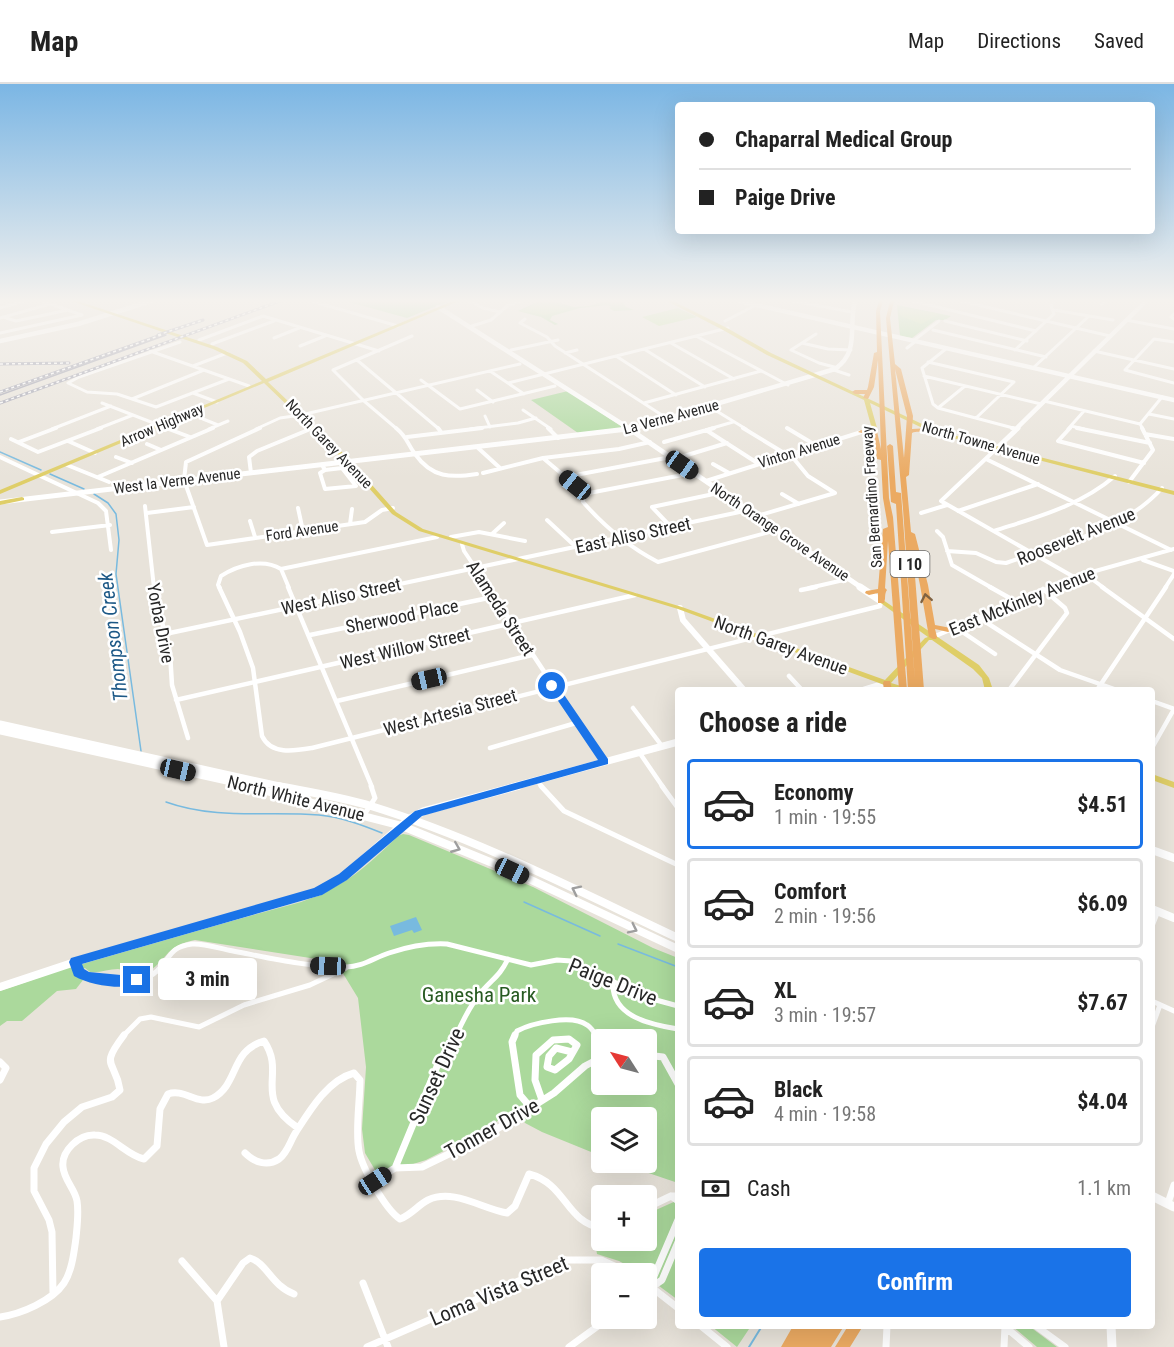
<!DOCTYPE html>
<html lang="en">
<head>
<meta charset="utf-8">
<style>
  body { margin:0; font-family:"Roboto Condensed",sans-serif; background:#f6f6f6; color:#222; height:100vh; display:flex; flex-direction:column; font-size:22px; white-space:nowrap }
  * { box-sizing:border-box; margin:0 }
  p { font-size:20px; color:#767676 }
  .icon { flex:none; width:33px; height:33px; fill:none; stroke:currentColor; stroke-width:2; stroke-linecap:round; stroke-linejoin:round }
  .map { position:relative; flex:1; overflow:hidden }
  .sheet { position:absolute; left:675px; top:603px; width:480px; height:642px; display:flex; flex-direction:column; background:#fff; border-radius:6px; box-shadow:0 6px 24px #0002 }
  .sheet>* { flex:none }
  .banner { position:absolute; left:675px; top:18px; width:480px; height:132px; border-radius:6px; box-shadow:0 6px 24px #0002; display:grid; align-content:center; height:132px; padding:0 24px; background:#fff }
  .needle { width:39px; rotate:306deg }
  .tools { position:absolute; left:591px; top:945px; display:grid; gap:12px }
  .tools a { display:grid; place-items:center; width:66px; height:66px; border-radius:6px; background:#fff; box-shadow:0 6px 24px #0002; font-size:30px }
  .end { position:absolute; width:27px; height:27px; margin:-14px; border:8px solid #1a73e8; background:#fff; box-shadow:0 0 0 3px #fff }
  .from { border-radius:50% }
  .bubble { position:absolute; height:42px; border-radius:6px; background:#fff; box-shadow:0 6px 24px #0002; font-size:20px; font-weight:700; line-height:42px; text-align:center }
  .car { position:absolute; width:18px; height:36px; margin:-18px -9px; border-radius:8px; box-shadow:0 0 4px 2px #0007; background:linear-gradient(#222 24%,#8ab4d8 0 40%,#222 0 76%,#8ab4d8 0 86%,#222 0) }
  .banner b { display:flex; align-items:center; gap:21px; height:57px; font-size:22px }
  .banner b+b { border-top:2px solid #e0e0e0 }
  .banner i { width:15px; height:15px; background:#222 }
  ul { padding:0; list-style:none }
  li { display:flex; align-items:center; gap:18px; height:90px; margin:0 12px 9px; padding:0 12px; border:3px solid #e0e0e0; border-radius:6px }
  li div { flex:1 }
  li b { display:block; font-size:22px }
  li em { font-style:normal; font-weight:700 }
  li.selected { border-color:#1a73e8 }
  li>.icon { width:54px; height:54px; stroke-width:1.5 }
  h2 { padding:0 24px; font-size:27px; line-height:72px }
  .pay { display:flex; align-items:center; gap:15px; height:66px; padding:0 24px; font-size:22px }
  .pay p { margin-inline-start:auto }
  .action { display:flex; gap:12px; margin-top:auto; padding:12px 24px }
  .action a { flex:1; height:69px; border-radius:6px; background:#1a73e8; color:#fff; font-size:24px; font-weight:700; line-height:69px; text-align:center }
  header { display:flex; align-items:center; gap:36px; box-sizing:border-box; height:84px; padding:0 30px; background:#fff; border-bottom:2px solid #e0e0e0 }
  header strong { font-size:28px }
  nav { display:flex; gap:33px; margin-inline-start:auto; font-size:21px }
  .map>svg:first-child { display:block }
  .green { fill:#abd99c; fill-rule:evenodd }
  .pitch { fill:#bbdf99 }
  .water { fill:#78badf }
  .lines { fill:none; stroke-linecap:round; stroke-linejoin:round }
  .stream-far1 { stroke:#78badf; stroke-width:1.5 }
  .stream { stroke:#78badf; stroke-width:2 }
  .minor-far4 { stroke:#fff; stroke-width:3 }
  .minor-far3 { stroke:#fff; stroke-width:4 }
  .minor-far2 { stroke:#fff; stroke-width:4.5 }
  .minor-far1 { stroke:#fff; stroke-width:5 }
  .minor { stroke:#fff; stroke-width:7 }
  .tertiary-far2 { stroke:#fff; stroke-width:6 }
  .tertiary-far1 { stroke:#fff; stroke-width:8 }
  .tertiary { stroke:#fff; stroke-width:9 }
  .secondary-far3 { stroke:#fff; stroke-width:4.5 }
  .secondary-far2 { stroke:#fff; stroke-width:5 }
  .secondary-far1 { stroke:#fff; stroke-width:7 }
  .secondary { stroke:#fff; stroke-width:8 }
  .primary { fill:#dfce68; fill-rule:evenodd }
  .motorway { fill:#ebaa62; fill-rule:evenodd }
  .tram { stroke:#9e9faf; stroke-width:1.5 }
  .rail-casing { stroke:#9e9faf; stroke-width:3 }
  .rail { stroke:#fff; stroke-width:1.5; stroke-dasharray:3; stroke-linecap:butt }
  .oneway { stroke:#7f6242 }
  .oneway2 { stroke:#9e9e9e }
  .route { fill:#1a73e8 }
  .labels { text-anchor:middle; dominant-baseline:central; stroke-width:5; stroke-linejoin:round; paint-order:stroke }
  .far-street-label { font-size:15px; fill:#272727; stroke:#fff }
  .shield { fill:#fff; stroke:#686868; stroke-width:1.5 }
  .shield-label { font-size:16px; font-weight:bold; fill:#272727 }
  .street-label { font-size:18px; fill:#272727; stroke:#fff }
  .water-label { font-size:20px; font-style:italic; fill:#1c5886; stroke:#fff }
  .near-street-label { font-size:21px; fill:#272727; stroke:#fff }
  .near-park-label { font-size:21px; fill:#275a21; stroke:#fff }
</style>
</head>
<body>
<header>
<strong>Map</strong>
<nav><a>Map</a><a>Directions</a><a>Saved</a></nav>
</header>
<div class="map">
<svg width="1174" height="1263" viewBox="0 0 1174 1263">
  <rect width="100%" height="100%" fill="#e8e3da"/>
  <!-- green -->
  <path class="green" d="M345,217H449L407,234Z
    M539,217H553L574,223L590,222L604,217H622L626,223L634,226L614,227L609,224L611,223L608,221L580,224L552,232L550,236L558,240L555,241L541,233L518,227Z
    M897,221L951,232L945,236H936L912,254L900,252Z
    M568,307L621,342V344L578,349L531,316Z
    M403,750L409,751L533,803L653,864L678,874V1099L619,1079L646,1078V1034H602L601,1072L542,1048L525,1039L517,1025L475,1051L426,1076L378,1091L365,1069L362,1045L366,983L358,914L336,878L195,856C163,862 168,878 145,889C134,894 128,886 118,885C109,885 100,889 90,888L85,884L75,890L83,896L76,905L57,907L22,937H7L0,942V907L96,874L301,818C345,802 364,785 398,752ZM602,956H646V1000H602Z
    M678,1116V1216L647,1193L646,1190L641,1189L619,1177L597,1170L594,1151L601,1148L602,1156H646L647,1130Z
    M711,1242H751L737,1263Z
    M1012,1242H1029L1057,1263H1037Z"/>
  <!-- pitch -->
  <path class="pitch" d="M541,218H544L569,225L545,231L520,227Z
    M678,224L697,233L659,242L642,233Z
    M903,224L936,229L938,231L921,240L901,232L899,227Z"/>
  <!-- water -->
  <path class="water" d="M416,833L422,846L414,849L412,846L394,852L390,842Z"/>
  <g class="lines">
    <!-- stream-far1 -->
    <path class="stream-far1" d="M0,368L41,386
      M50,390L84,405
      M94,410L108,419L116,430L119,456L116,490L141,667
      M166,718C216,736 268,727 319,731C341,733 362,741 382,749
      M524,818L600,852
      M618,860L678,883"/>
    <!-- stream -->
    <path class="stream" d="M749,1263L762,1242"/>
    <!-- minor-far4 -->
    <path class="minor-far4" d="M42,217L82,231
      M311,217L398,242
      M470,217L483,224L500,228
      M793,217L852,228
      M913,217L1036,247
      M961,217L1110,252
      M0,218L3,217
      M1102,220L1107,217
      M0,224L24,217
      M1054,226L1113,236
      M1174,230L1171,233L1174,235
      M3,233L16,237L68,226
      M0,234L50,220
      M525,235L520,239L547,253L555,262L668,335
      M1126,236L1174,245
      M725,237L756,221
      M945,237L1027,257
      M472,242L491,236L507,222L520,217
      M933,246L1046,273
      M0,249L82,231
      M696,252L788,301
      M274,254L299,244
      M199,256L263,232L379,267
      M913,257L939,237
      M180,258L79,293L68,299L87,308L117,310L156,323L229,295
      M1174,258L1154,255L1125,286L1174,299
      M671,259L734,295
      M802,259L828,265L851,266
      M212,260L274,237
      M300,262L325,252
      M907,264L916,257
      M644,265L705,303
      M511,266L558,256
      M791,266L819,279L838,284
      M791,266L816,250
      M1015,266L1054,230L1051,222L1054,217
      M150,267L249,302
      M1094,267L1174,285
      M565,269L577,266
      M616,272L676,311
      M357,276L439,345
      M928,278L1014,298L976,334
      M193,282L227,269
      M1033,284L1089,232
      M834,286L849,291
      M490,287L524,310
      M924,292L1041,320
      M421,296L460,325L555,302
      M508,299L728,244
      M477,306L493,318
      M193,309L217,318
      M132,315L204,286
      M1044,317L1140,340
      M102,319L169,345
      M644,319L761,287
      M710,323L746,345
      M938,324L1017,345
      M938,324L933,320L922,284L947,264
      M938,324L965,302
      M523,326L551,345
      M1149,330L1174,335
      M301,331L520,280
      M485,332L490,343
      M203,335L218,341
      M1071,342L1084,345
      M52,345L111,322
      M97,345L133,331
      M209,345L228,337
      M256,345L280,334L294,332L307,345
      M397,345L364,317L333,286L412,252
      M470,345L518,339L536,334
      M709,345L733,338
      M871,345L874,344
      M1068,345L1084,327
      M1143,345L1140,340L1162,313"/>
    <!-- minor-far3 -->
    <path class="minor-far3" d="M166,344L190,353
      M260,344L186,378L184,396L207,461L365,438L382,426L393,424
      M396,344C408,354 406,358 415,370C432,394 451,394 477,390
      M438,344L441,348
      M548,344L558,354
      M743,344L794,375L808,392L835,409
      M787,344L817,362
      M1012,344L1017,345
      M1070,344L1058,357L1144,379
      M1077,344L1150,359
      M706,346L759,380
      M1145,350L1174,355
      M407,353L482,344
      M11,355L38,368L101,344
      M68,357L95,369
      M19,358L56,344
      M664,358L714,344
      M147,360L161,366
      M477,363L500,384
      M996,365L941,417L1074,493
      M684,372L727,359
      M0,373L98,419L106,427L111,466
      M116,373L132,379
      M543,374L581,406L584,410L583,418C604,442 629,463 658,478L777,446
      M986,375L1171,466
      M713,380L729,389
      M67,381L109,398
      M322,381L325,386
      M342,384L356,402L325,405L320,389L325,386Z
      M251,389L249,373L257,367L308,346L306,344
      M483,389L543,374L619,365L650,358
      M98,393L213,344
      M565,393L671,373
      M706,397L874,344
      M1129,398L1153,366L1142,344
      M584,410L693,389
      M782,410L799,420
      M145,422L154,504
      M652,423L723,408
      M652,423L671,443
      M298,424L303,447
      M958,427L1038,400
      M147,429L194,423
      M921,429L947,421
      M757,432L835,409
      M547,436L576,463
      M250,437L255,453
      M350,440L352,425
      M937,447L943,453L952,481L992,504
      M994,447C1037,433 1080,422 1115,392
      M52,448L110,441
      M492,450L504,439
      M451,453L479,448L525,457
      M462,460L464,467L489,504
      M947,467L976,469L996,478L1006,479C1059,460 1123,448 1162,404
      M1143,476L1174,487
      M281,485L289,504
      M281,485L437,453
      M1085,490L1104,504
      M220,504L218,501L221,492C238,481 263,474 281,485
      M381,504L749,426
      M809,504L848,495
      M1048,504L1074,493L1174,465
      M1165,504L1174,490"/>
    <!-- minor-far2 -->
    <path class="minor-far2" d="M153,503L170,569L172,601L188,654
      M219,503L240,548L253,584L262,652C271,671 294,667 312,664L880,522L881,517
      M288,503L372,703
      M488,503L604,678
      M990,503L1015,517
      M1102,503L1174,555
      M801,506L816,503
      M978,533L1060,586L1117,606
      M955,543L995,570
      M165,550L388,503
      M310,551L493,513
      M933,553L1052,503
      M789,592L802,606
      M1009,606L1067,529L1065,524L1043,505
      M1097,606L1166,503
      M176,616L635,511
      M337,617L532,571
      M1152,617L1174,625
      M633,624L662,662
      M490,664L576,639
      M1152,664L1174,625
      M639,668L663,703
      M537,696L542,703"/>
    <!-- minor-far1 -->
    <path class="minor-far1" d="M541,702L564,727L678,781
      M662,702L678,724
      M364,731L375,714L371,702
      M1152,842L1158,827
      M75,878L79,888C100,898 138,905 157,887C171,874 169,863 192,860C205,859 220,865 233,867C270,874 308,883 346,883C362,883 374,874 389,869C407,863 428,859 447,860L531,881L557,876L571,877L645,913L678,922
      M613,898C611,933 652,941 678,945
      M1152,917L1174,927
      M1152,943L1160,921
      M123,952L140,935L151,933L199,943L244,921L310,901L346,884
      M456,952C463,936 471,919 484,905C495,893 500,891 508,875
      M515,952L517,947C532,939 572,930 587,941C591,943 594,949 597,952"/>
    <!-- minor -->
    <path class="minor" d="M515,951L512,958L520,1011L531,1024
      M595,951L602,959
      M646,971L663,973L678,1000
      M0,978L6,984L0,996
      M542,1016L535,996L536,971L553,956L569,955L577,961L569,975L555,986L547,983L549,972L556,964L572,968
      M245,1069C254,1078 267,1083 279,1075C288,1068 290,1057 296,1048C310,1026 328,996 354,989L360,996C360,1017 355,1047 359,1067C362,1084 386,1126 400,1135C411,1131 418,1121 428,1116C454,1104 482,1125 507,1129L515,1122L529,1090C567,1100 565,1138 602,1144
      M395,1084L438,980L457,951
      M374,1097L395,1084L422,1083L486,1052L554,1009L585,982L602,973
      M671,1112L678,1117
      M1168,1119L1174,1101
      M646,1124L671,1112H678
      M182,1177L217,1217L224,1263
      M363,1199L388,1263
      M646,1199L678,1224
      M652,1203L654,1192L678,1136
      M646,1207L662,1196L678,1158
      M53,1210L52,1148L49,1136L34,1107V1084L46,1060L64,1038L82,1023L112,1013L120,1006C115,975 99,984 124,951
      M217,1217L243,1179L250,1174C267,1179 271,1201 294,1210
      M0,1233C21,1230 52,1217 64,1199C72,1187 74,1168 76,1154C77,1143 79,1129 77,1117C75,1105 64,1096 63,1083C61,1067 79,1050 95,1051C113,1051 126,1071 144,1075L157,1062L160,1025L168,1010C184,1004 198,1022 213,1014C239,1000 230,967 264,957C287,991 251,1012 298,1044
      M701,1242L727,1263
      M1004,1242L1029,1263
      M1036,1242L1065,1263
      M367,1263L567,1176H601L632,1190
      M569,1263L609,1234
      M886,1263L887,1242
      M1004,1263L1005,1242"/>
    <!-- tertiary-far2 -->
    <path class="tertiary-far2" d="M680,524L683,536L744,606"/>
    <!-- tertiary-far1 -->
    <path class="tertiary-far1" d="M1152,766L1174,774
      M1152,825L1174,834"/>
    <!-- tertiary -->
    <path class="tertiary" d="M1152,1112L1174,1123
      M1111,1242L1112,1263"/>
    <!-- secondary-far3 -->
    <path class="secondary-far3" d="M739,217L1174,316
      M438,223L630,345
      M0,257L78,240L151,217
      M631,345L835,285C860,268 848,244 855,217
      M1016,345L1146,217"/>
    <!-- secondary-far2 -->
    <path class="secondary-far2" d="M628,344L862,504
      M996,365L1018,344
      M0,418L636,344"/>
    <!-- secondary-far1 -->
    <path class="secondary-far1" d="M860,503L881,517
      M864,606L887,599
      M0,640L284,703
      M0,647L254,703
      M512,703L678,658"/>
    <!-- secondary -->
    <path class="secondary" d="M247,702L402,742L512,787L678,865
      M278,702C309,708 341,713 371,722C478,755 578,807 678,854
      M0,903L75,878L318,808L343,793L409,735L424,727L518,702"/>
    <!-- primary -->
    <path class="primary" d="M71,217H78L217,263L247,277L266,295L453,217H459L268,298L348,374L396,428L423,445L682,523L885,596L925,554L928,553L878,517L879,516H883L979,581L989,594L993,606H985L982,594L973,585L932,556H929L891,599L908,604L909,606H898L678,525L419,447L392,430L344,376L264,299L0,410V406L262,297L243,279L213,265Z
      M667,217H673L727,244L771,269L937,347L1174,407V411L933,349L870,319L877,344L872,345L864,316L767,271L723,246Z
      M22,413L24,414V416L0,421V417Z
      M1152,690L1174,698V704L1152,696Z"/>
    <!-- motorway -->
    <path class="motorway" d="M879,217H883L880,227L889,414L893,433L907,606H899L888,457L885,504L887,506C884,510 886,515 884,519H878V509L869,511L865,509L866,507L878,505L883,445L888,443L883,414L881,376L877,375L873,352L858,348L861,346L872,349L871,344L876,343L881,365L878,276L874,303L868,315L863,314L865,310H855L852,308L855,306H867L868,303L874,269L877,268L876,227Z
      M890,217H894L890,234L895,280L901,285L913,332L912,345L930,344L933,346C927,350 918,346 912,349L909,391L906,393L911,448L915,450L928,501L935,541L951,544L952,546L948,548L935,545L937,553L936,555H933L929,553L920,501L913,467L924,606H908L896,420L891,418L887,362L890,360L893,362L896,408L901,409L915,598L903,425L886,234ZM895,285L907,332L904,374Z
      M884,597H890L892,606H884L883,599Z
      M862,604H866L870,606H861Z
      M793,1242H844L831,1263H781Z
      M848,1242H863L850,1263H835Z"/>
    <!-- tram -->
    <path class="tram" d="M0,311L166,251"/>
    <defs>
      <path id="rail" d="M158,251L203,236
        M0,280L69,279
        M0,308L164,250
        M0,319L280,217"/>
    </defs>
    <!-- rail casing -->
    <use href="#rail" class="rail-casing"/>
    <!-- rail -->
    <use href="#rail" class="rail"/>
  </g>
  <!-- one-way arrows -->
  <defs><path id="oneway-chevron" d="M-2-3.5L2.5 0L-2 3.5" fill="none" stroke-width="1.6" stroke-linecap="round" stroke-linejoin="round" transform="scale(1.5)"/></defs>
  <use class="oneway" href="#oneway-chevron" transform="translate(926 514) rotate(-101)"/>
  <g class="oneway2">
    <use href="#oneway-chevron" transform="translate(456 764) rotate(22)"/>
    <use href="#oneway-chevron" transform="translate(576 806) rotate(-154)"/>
    <use href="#oneway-chevron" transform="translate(633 845) rotate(26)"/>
  </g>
  <!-- sky -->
  <linearGradient id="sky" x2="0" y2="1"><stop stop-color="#7bb6e4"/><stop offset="0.55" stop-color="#f5f2ee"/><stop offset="1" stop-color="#f5f2ee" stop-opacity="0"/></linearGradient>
  <rect width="1174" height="394" fill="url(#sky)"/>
  <!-- route -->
  <path class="route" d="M549,599H556L608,675V680L422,732L347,796L322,811L82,880L84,885L89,888L142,893L143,896L142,900C122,906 92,902 74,892L69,878L71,874L314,804L339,790L415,727L598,676L548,602Z"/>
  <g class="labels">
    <!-- far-street labels -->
    <g class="far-street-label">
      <text transform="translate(671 333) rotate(-15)">La Verne Avenue</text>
      <text transform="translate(162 341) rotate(-23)">Arrow Highway</text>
      <text transform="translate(981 359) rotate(16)">North Towne Avenue</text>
      <text transform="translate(329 360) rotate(46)">North Garey Avenue</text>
      <text transform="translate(799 367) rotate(-17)">Vinton Avenue</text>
      <text transform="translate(177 397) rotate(-7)">West la Verne Avenue</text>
      <text transform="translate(872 413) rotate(-94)">San Bernardino Freeway</text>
      <text transform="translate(302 447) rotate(-8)">Ford Avenue</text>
      <text transform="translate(780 448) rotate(34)">North Orange Grove Avenue</text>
    </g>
    <!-- shield labels -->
    <rect class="shield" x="890.5" y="467" width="39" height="26" rx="4.5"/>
    <g class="shield-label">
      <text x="910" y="480">I 10</text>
    </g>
    <!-- street labels -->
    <g class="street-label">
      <text transform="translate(633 451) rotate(-12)">East Aliso Street</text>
      <text transform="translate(1076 452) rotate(-22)">Roosevelt Avenue</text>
      <text transform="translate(341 512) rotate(-12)">West Aliso Street</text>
      <text transform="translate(1022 517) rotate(-22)">East McKinley Avenue</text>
      <text transform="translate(501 524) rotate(57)">Alameda Street</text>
      <text transform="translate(402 532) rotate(-11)">Sherwood Place</text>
      <text transform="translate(161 539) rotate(79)">Yorba Drive</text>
      <text transform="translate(781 561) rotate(20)">North Garey Avenue</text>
      <text transform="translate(405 564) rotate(-13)">West Willow Street</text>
      <text transform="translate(450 628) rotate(-15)">West Artesia Street</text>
      <text transform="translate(296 714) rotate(14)">North White Avenue</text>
    </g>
    <!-- water labels -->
    <g class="water-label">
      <text transform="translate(113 553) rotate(-97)">Thompson Creek</text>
    </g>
    <!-- near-street labels -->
    <g class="near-street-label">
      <text transform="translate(613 898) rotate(22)">Paige Drive</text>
      <text transform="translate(437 992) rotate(-65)">Sunset Drive</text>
      <text transform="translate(492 1045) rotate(-29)">Tonner Drive</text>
      <text transform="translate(499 1207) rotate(-23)">Loma Vista Street</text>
    </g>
    <!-- near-park labels -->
    <g class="near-park-label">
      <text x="479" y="911">Ganesha Park</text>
    </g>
  </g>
</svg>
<div class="tools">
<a><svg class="needle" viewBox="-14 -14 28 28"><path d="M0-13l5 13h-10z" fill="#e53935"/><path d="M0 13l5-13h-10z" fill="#767676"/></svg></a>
<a><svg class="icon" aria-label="layers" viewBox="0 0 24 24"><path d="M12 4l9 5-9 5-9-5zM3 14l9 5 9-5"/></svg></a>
<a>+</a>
<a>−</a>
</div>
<i class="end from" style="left:552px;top:602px"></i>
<i class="end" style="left:137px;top:896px"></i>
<div class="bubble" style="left:158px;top:874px;width:99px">3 min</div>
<i class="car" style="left:682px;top:381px;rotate:125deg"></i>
<i class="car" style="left:575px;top:401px;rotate:309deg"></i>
<i class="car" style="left:429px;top:595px;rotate:257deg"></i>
<i class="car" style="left:178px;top:686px;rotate:103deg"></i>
<i class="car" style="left:512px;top:787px;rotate:115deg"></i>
<i class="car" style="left:328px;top:882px;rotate:272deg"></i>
<i class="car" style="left:375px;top:1097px;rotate:57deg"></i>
<div class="banner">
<b><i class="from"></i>Chaparral Medical Group</b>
<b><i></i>Paige Drive</b>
</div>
<section class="sheet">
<h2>Choose a ride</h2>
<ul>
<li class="selected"><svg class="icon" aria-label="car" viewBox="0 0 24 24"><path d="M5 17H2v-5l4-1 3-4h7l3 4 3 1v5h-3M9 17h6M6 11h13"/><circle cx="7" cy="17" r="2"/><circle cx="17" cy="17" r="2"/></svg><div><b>Economy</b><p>1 min · 19:55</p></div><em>$4.51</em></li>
<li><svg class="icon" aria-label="car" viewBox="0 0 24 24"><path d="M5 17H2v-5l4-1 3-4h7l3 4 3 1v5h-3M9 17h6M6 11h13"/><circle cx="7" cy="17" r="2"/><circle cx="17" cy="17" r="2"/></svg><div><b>Comfort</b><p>2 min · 19:56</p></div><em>$6.09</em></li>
<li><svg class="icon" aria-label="car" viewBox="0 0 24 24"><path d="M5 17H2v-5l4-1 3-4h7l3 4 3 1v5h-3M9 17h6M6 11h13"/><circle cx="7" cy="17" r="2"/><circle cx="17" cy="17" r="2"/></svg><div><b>XL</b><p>3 min · 19:57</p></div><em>$7.67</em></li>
<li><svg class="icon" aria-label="car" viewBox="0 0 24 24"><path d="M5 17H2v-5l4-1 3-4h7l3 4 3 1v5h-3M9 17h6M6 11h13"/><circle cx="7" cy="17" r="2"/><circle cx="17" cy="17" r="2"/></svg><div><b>Black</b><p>4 min · 19:58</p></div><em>$4.04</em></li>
</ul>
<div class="pay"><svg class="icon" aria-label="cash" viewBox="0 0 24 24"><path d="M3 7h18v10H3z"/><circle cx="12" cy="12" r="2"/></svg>Cash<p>1.1 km</p></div>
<div class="action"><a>Confirm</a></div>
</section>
</div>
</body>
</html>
